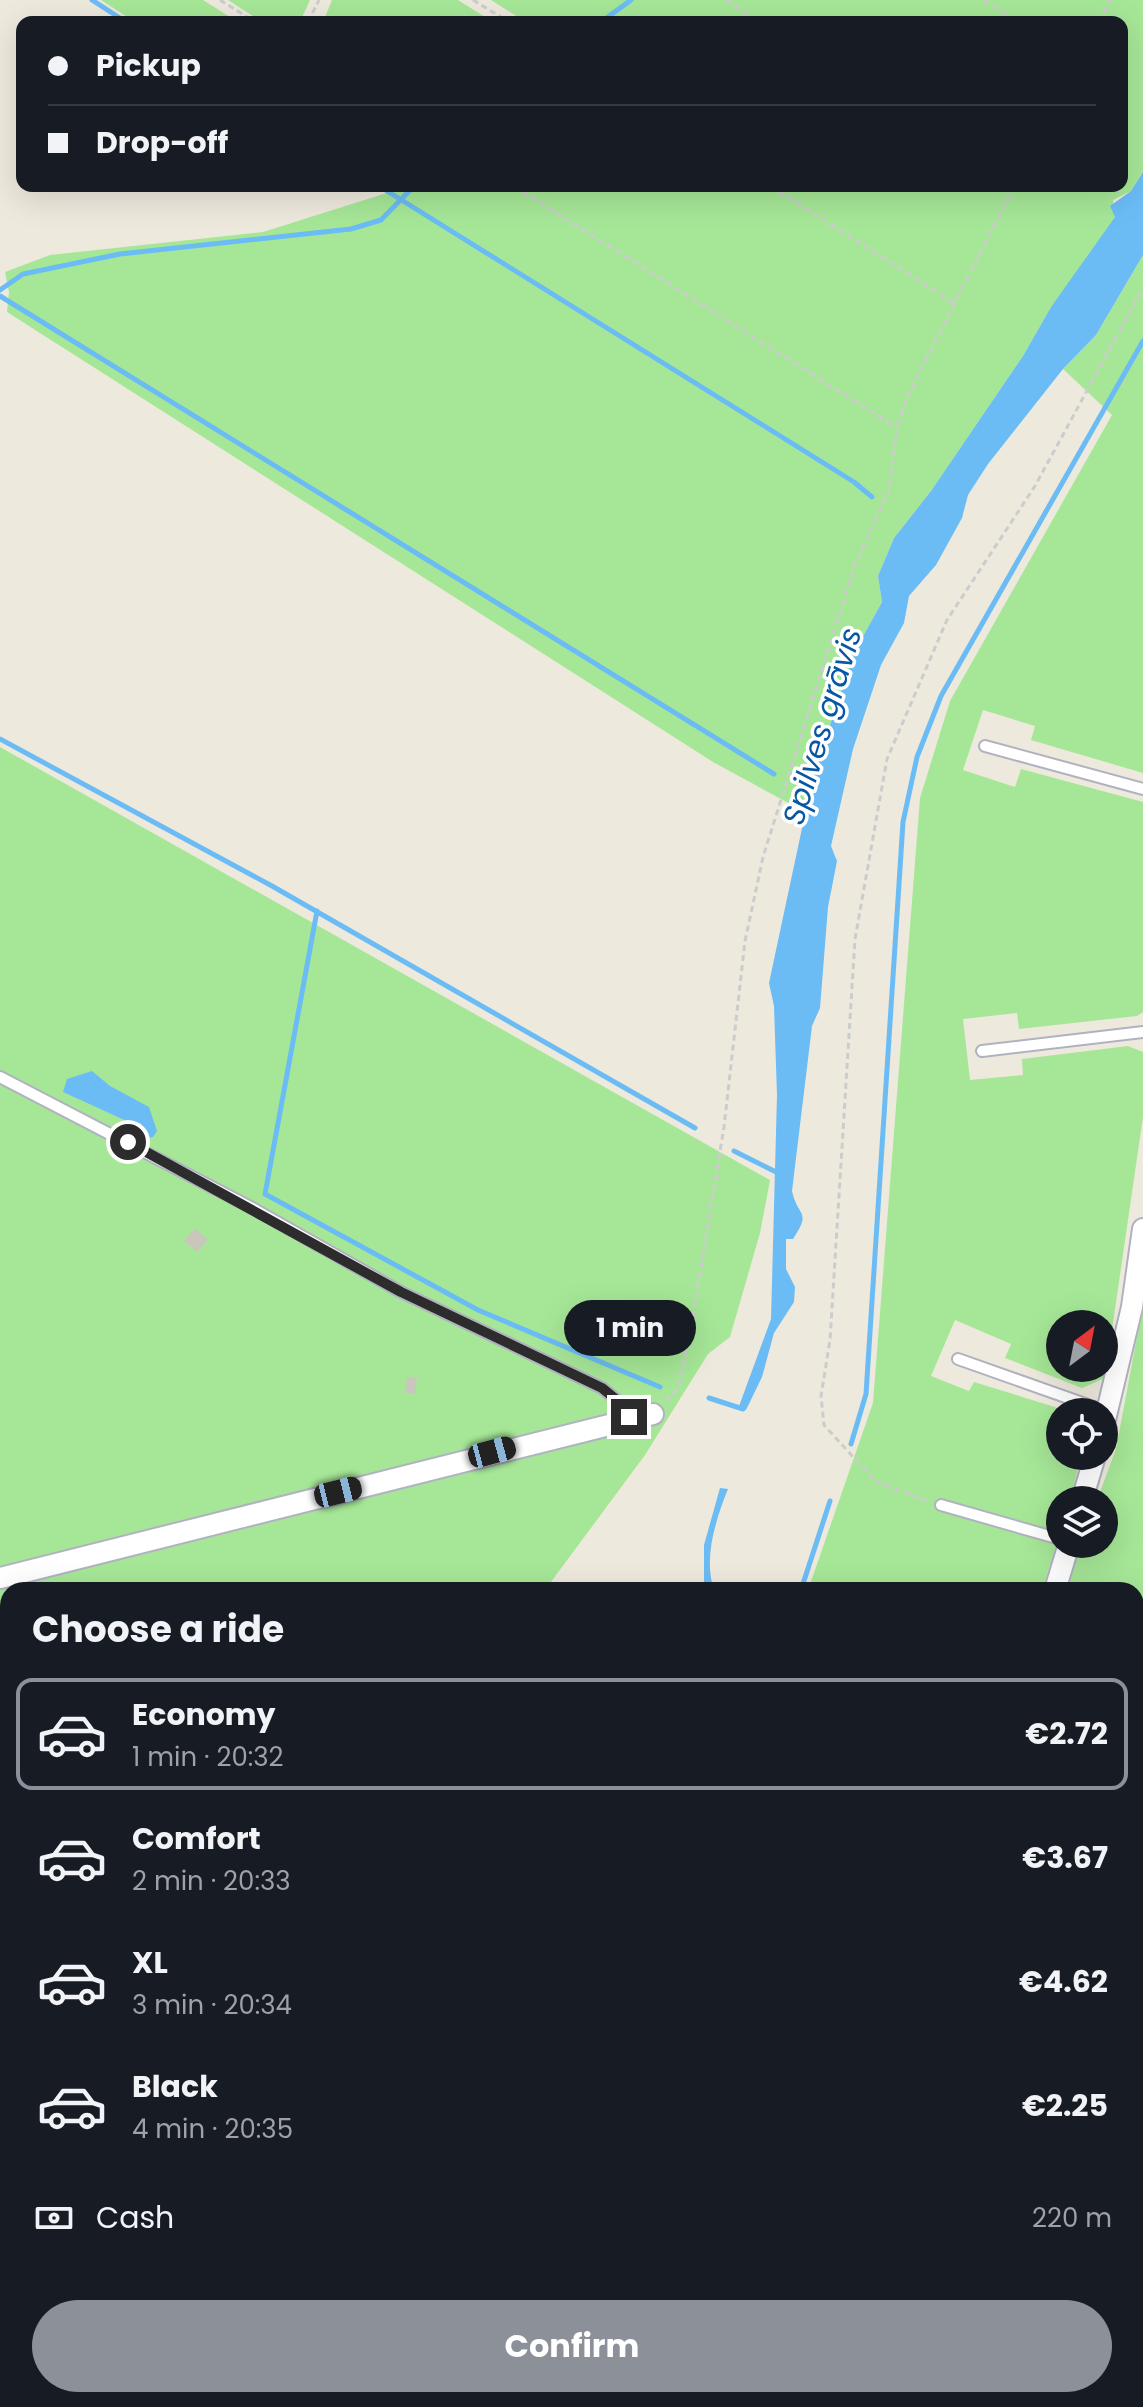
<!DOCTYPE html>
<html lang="en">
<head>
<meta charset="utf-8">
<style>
  body { margin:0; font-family:Poppins,sans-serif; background:#20242c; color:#f1f3f6; height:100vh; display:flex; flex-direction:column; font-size:30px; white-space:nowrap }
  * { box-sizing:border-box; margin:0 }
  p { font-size:26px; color:#9ea1a6 }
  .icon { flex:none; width:44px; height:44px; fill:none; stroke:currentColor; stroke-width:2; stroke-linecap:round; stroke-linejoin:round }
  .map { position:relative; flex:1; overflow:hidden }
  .details { position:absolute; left:0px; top:1582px; width:1144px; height:826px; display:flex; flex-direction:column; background:#171b24; border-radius:24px 24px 0 0; box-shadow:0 8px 32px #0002 }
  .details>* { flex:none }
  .hud { position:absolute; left:16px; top:16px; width:1112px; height:176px; border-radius:16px; box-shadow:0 8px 32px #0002; display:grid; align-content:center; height:176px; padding:0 32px; background:#171b24 }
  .needle { width:52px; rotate:32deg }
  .buttons { position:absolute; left:1046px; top:1310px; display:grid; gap:16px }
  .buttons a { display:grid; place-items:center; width:72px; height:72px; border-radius:50%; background:#171b24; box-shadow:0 8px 32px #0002; font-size:40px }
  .end { position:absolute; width:36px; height:36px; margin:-18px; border:10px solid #2c2c2c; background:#fff; box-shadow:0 0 0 4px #fff }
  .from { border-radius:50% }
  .bubble { position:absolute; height:56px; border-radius:28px; background:#171b24; box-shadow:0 8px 32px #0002; font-size:26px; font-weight:700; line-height:56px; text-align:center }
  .car { position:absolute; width:24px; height:48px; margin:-24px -12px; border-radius:10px; box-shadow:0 0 6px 2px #0007; background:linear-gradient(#222 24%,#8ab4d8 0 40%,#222 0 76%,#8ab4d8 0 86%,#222 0) }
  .hud b { display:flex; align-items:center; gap:28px; height:76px; font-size:30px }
  .hud b+b { border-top:2px solid #363941 }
  .hud i { width:20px; height:20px; background:#f1f3f6 }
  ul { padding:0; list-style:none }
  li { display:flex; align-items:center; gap:24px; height:112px; margin:0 16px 12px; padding:0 16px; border:4px solid transparent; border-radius:16px }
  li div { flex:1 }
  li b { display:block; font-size:30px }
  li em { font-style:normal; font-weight:700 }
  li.on { border-color:#8c9099 }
  li>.icon { width:72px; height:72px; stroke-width:1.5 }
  h2 { padding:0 32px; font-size:36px; line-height:96px }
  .pay { display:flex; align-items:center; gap:20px; height:88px; padding:0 32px; font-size:30px }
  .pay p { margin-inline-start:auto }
  .button { display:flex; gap:16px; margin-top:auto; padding:16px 32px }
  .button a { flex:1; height:92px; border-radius:48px; background:#8c9099; color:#fff; font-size:32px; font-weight:700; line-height:92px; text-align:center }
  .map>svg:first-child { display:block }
  .industrial { fill:#e1dee6 }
  .green { fill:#a6e797; fill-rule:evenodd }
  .water { fill:#6bbcf5 }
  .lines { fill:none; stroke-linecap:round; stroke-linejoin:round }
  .stream { stroke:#6bbcf5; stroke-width:5 }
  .building { fill:#c9c7bc }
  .service-casing { stroke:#b1b2c0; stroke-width:14 }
  .minor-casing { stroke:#b1b2c0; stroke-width:24 }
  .path { stroke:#ccc; stroke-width:3; stroke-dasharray:6 4; stroke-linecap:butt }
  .service { stroke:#fff; stroke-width:10 }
  .minor { stroke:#fff; stroke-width:20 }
  .route { stroke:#2c2c2c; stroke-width:10 }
  .labels { text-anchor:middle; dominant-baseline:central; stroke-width:7; stroke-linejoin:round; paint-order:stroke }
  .water-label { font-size:30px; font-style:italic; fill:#0657a5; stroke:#fff }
</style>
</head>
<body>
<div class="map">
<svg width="1143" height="2407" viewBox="0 0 1143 2407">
  <rect width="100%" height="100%" fill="#eee9dd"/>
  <!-- industrial -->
  <path class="industrial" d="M8,1992V2336L0,2340V1993Z"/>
  <!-- green -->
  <path class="green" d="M101,0H203L238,22H135Z
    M228,0H310L300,22H262Z
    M332,0H458L493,22H323Z
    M491,0H1143V172L1131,191L1113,200L1115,217L1095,248L1051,307L1023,356L931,491L894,538L878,576L882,602L856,649L814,772L811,797L803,811L713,762L7,312L9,292L5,272L50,255L263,232L393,191L386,186H1122V22H526Z
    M1143,255V773L1031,740L1035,726L983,710L963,770L1015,787L1021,769L1143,802V1012L1137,1016L1019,1029L1017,1013L963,1019L970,1080L1023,1075L1022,1059L1128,1046L1143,1052V1117L1105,1378L1082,1388L1005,1358L1011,1344L955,1320L931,1376L969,1391L974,1382L1071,1412H1060V1456H1081L1070,1500H1060V1534L1042,1590H808L873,1403L920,798L950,701L1112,415L1063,369L1096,335ZM1060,1324H1104V1368H1060Z
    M0,747L770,1180L760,1233L730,1337L708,1354L645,1455L545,1590H8V1942L0,1943Z
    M1143,1305V2407H841L843,2400H1136V1590H1066L1080,1544H1104V1500H1097L1116,1449Z
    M8,2388V2400H800L802,2407H0V2391Z"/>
  <!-- water -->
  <path class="water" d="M1143,172V255L1096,335L1063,369L988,464L968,495L962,518L936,565L909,596L904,623L881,665L853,749L831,846L837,861L828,907L820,1008L812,1026L792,1191C798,1218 812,1210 793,1239H786V1269L795,1287L794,1302L774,1333L762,1377L746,1410L738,1409L771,1319L777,1095L774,1006L769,983L814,772L856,649L882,602L878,576L894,538L931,491L1023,356L1051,307L1115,217L1110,206L1131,191Z
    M92,1071L110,1086L149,1107L157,1131L153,1137L149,1138L131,1123L63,1092L67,1079Z
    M720,1488L728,1489C716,1519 703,1558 714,1590H704V1545Z"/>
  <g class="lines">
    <!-- stream -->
    <path class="stream" d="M92,0L126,22
      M601,22L631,0
      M379,186L854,482L872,497
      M0,290L23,274L120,254L351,229L381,220L414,186
      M0,296L774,774
      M0,739L272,886L695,1128
      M317,911L265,1194L478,1310L660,1387
      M734,1151L780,1174
      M709,1398L743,1409
      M851,1444L866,1394L903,822L917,757L941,696L1143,341
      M801,1590L830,1501
      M0,1976L8,1975
      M0,2183L8,2182
      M0,2388L8,2385"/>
  </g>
  <!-- building -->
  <path class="building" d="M195,1228L208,1240L197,1252L184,1241Z
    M407,1377L417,1378L415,1394L405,1393Z
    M8,2260V2295L0,2299V2263Z"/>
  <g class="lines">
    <defs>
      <path id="service" d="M985,746L1143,789
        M982,1051L1143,1032
        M0,1077L256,1210L401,1292L602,1388L618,1401L620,1412L615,1421
        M958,1359L1108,1412
        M941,1505L1060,1539"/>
      <path id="minor" d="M1104,1424L1132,1307L1143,1229
        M1082,1500L1095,1456
        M0,1578L653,1414
        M1055,1590L1069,1544
        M825,2407L828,2400"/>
    </defs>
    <!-- service casing -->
    <use href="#service" class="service-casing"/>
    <!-- minor casing -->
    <use href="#minor" class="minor-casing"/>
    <!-- path -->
    <path class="path" d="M220,0L255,22
      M473,0L509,22
      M726,0L761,22
      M984,0L1019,22
      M308,22L319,0
      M1099,22L1110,0
      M514,186L896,427
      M771,186L954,303
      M666,1401L678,1389L690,1334L724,1127L745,941L763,857L855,565L889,490L897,428L906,399L1014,186
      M928,1501L876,1482L824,1425L821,1396L830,1340L855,939L887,759L947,620L1035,486L1143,288
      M0,2345L8,2342
      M612,2407L627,2400"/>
    <!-- service -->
    <use href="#service" class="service"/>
    <!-- minor -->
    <use href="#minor" class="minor"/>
  </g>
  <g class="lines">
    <!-- route -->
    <path class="route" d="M128,1142L401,1292L602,1388L618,1401L620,1412L615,1421L629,1417"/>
  </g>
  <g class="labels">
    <!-- water labels -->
    <g class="water-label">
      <text transform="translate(822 726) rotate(-73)">Spilves grāvis</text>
    </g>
  </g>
</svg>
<div class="buttons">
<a><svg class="needle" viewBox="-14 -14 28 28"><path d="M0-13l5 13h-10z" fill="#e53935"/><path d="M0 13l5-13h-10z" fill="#9ea1a6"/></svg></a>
<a><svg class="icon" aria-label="locate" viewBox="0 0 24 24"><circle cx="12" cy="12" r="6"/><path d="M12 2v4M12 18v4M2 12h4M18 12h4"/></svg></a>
<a><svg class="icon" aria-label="layers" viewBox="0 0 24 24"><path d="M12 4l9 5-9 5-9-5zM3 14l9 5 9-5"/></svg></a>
</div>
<i class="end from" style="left:128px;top:1142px"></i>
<i class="end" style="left:629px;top:1417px"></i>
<div class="bubble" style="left:564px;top:1300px;width:132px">1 min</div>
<i class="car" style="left:492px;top:1452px;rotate:75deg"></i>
<i class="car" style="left:338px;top:1492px;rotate:76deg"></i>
<div class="hud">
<b><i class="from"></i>Pickup</b>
<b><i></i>Drop-off</b>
</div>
<section class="details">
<h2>Choose a ride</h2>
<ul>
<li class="on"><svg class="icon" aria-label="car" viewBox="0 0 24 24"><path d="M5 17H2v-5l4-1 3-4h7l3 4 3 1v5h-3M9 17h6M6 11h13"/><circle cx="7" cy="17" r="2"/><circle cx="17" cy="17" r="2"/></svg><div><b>Economy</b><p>1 min · 20:32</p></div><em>€2.72</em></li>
<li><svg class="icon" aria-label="car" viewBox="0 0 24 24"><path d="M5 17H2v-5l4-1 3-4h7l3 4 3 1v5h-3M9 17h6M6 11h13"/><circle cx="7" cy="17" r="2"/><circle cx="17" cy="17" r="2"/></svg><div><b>Comfort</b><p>2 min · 20:33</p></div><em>€3.67</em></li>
<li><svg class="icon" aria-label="car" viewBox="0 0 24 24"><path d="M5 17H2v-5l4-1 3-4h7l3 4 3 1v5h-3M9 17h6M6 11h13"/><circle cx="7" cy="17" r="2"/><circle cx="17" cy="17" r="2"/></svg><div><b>XL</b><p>3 min · 20:34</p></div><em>€4.62</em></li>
<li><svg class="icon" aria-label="car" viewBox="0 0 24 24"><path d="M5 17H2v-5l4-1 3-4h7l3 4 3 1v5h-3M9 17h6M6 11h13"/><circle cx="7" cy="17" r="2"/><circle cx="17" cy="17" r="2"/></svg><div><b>Black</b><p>4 min · 20:35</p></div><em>€2.25</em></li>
</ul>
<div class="pay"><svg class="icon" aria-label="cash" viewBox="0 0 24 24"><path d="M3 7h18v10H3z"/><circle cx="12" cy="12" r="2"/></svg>Cash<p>220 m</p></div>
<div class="button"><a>Confirm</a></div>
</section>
</div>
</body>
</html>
